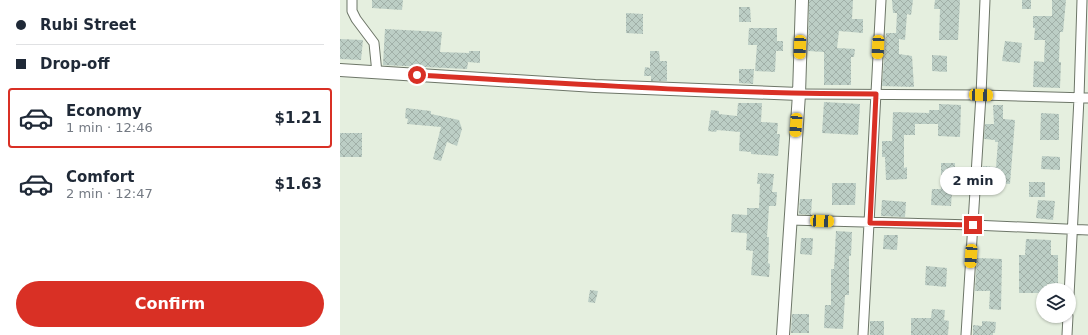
<!DOCTYPE html>
<html lang="en">
<head>
<meta charset="utf-8">
<style>
  body { margin:0; font-family:"DejaVu Sans",sans-serif; background:#f2f2f3; color:#1f2937; height:100vh; display:flex; flex-direction:column; font-size:15px; white-space:nowrap }
  * { box-sizing:border-box; margin:0 }
  p { font-size:13px; color:#747a83 }
  .icon { flex:none; width:22px; height:22px; fill:none; stroke:currentColor; stroke-width:2; stroke-linecap:round; stroke-linejoin:round }
  .map { position:relative; flex:1; overflow:hidden }
  .drawer { display:flex; flex-direction:column; background:#fff; width:340px }
  .drawer>* { flex:none }
  .hud { display:grid; align-content:center; height:88px; padding:0 16px; background:#fff }
  .buttons { position:absolute; left:696px; top:283px; display:grid; gap:8px }
  .buttons a { display:grid; place-items:center; width:40px; height:40px; border-radius:50%; background:#fff; box-shadow:0 1px 3px #0004; font-size:20px }
  .end { position:absolute; width:18px; height:18px; margin:-9px; border:5px solid #d93025; background:#fff; box-shadow:0 0 0 2px #fff }
  .from { border-radius:50% }
  .bubble { position:absolute; height:28px; border-radius:14px; background:#fff; box-shadow:0 1px 3px #0004; font-size:13px; font-weight:700; line-height:28px; text-align:center }
  .car { position:absolute; width:12px; height:24px; margin:-12px -6px; border-radius:5px; box-shadow:0 0 3px 1px #0007; background:linear-gradient(#f5c518 24%,#345 0 40%,#f5c518 0 76%,#345 0 86%,#f5c518 0) }
  .hud b { display:flex; align-items:center; gap:14px; height:38px; font-size:15px }
  .hud b+b { border-top:1px solid #e0e1e3 }
  .hud i { width:10px; height:10px; background:#1f2937 }
  ul { padding:0; list-style:none }
  li { display:flex; align-items:center; gap:12px; height:60px; margin:0 8px 6px; padding:0 8px; border:2px solid transparent; border-radius:4px }
  li div { flex:1 }
  li b { display:block; font-size:15px }
  li em { font-style:normal; font-weight:700 }
  li.selected { border-color:#d93025 }
  li>.icon { width:36px; height:36px; stroke-width:1.5 }
  .button { display:flex; gap:8px; margin-top:auto; padding:8px 16px }
  .button a { flex:1; height:46px; border-radius:24px; background:#d93025; color:#fff; font-size:16px; font-weight:700; line-height:46px; text-align:center }
  main { display:flex; flex:1; min-height:0 }
  .map>svg:first-child { display:block }
  .building { fill:url(#building-cross-hatch) }
  .lines { fill:none; stroke-linecap:round; stroke-linejoin:round }
  .minor-casing { stroke:#6d7668; stroke-width:11 }
  .tertiary-casing { stroke:#6d7668; stroke-width:14 }
  .minor { stroke:#fff; stroke-width:9 }
  .tertiary { stroke:#fff; stroke-width:12 }
  .route { stroke:#d93025; stroke-width:5 }
</style>
</head>
<body>
<main>
<section class="drawer">
<div class="hud">
<b><i class="from"></i>Rubi Street</b>
<b><i></i>Drop-off</b>
</div>
<ul>
<li class="selected"><svg class="icon" aria-label="car" viewBox="0 0 24 24"><path d="M5 17H2v-5l4-1 3-4h7l3 4 3 1v5h-3M9 17h6M6 11h13"/><circle cx="7" cy="17" r="2"/><circle cx="17" cy="17" r="2"/></svg><div><b>Economy</b><p>1 min · 12:46</p></div><em>$1.21</em></li>
<li><svg class="icon" aria-label="car" viewBox="0 0 24 24"><path d="M5 17H2v-5l4-1 3-4h7l3 4 3 1v5h-3M9 17h6M6 11h13"/><circle cx="7" cy="17" r="2"/><circle cx="17" cy="17" r="2"/></svg><div><b>Comfort</b><p>2 min · 12:47</p></div><em>$1.63</em></li>
</ul>
<div class="button"><a>Confirm</a></div>
</section>
<div class="map">
<svg width="748" height="335" viewBox="0 0 748 335">
  <defs>
    <pattern id="building-cross-hatch" width="8" height="8" patternUnits="userSpaceOnUse"><rect width="8" height="8" fill="#bccec5"/><path d="M0 0l8 8M0 8l8-8" fill="none" stroke="#a1b0a8"/></pattern>
  </defs>
  <rect width="100%" height="100%" fill="#e5efdf"/>
  <!-- building -->
  <path class="building" d="M32,0H63L62,10L32,8Z
    M469,0H513L512,19H523V33L499,31L497,48L515,49L514,57H511V85H484V52L468,51Z
    M552,0H573L571,15L567,14L565,40L559,39V54L572,56L574,87L542,86L546,33H556L557,13H553Z
    M595,0H620L618,40H599L600,9H594Z
    M682,0H691V9H682Z
    M712,0H726L723,32H720L719,62H721L720,88L693,87L694,61L704,62L705,40H694L695,28H693V16H712Z
    M399,7H410L411,22H399Z
    M286,13L303,14V34L286,33Z
    M409,28H437V41H443V51H436L435,72L415,71L417,45H408Z
    M45,29L102,32L100,52L129,53V51H140V63L128,62L127,69L43,65Z
    M0,39L23,40L21,60L0,59Z
    M665,41L682,43L680,63L662,61Z
    M310,51H319L320,61H327V81H311V76H304L305,67L310,68Z
    M592,55L607,56V72L592,71Z
    M399,69H414L413,84L399,83Z
    M484,102L520,104L518,135L482,133Z
    M398,103H422L421,122L438,123L437,134H440L438,156L411,154V152L399,151L400,132L377,130L376,132L368,131L371,110L379,111V114L397,116Z
    M599,104L621,105L620,137L598,136V124H575V135H564V168L567,167V179L546,180L545,157H542V141H552L553,112L589,113V110H599Z
    M653,105H663V119L675,120L670,184L642,182L643,166L656,167L658,142H655V140L644,139L645,124H654Z
    M66,108L91,111V114L119,120L122,129L117,146L107,142L101,161L93,159L101,127L67,124L68,119L65,118Z
    M701,113L719,114V140H700Z
    M0,133H22V157H0Z
    M702,156L720,157V170L701,169Z
    M601,163H615V177H613L611,206L591,205L592,189H601Z
    M418,173L434,174L432,192H437L436,206H429L427,237H429L428,263L430,264L429,277L411,275L413,251L406,250L407,234L406,233L391,232L392,214L407,215V208H419L420,184H417Z
    M689,182H705V197H689Z
    M492,183H516L515,205H492Z
    M460,199H472L471,215L459,214Z
    M542,200L566,202L565,217L541,216Z
    M698,200L715,201L713,220L696,218Z
    M496,231L512,232L511,256H509V295H505L503,329L484,328L485,305H491V269H494Z
    M544,235H558L557,250L543,249Z
    M461,238H473L472,255L460,254Z
    M686,239L711,240V255H718V284H707V290H703V293H679V255H685Z
    M637,258L662,259L661,310L649,309L650,291H635Z
    M586,266L607,268L606,287L585,285Z
    M250,290L258,291L255,303L248,302Z
    M592,309L605,310L604,320L609,321L608,335H571V318H591Z
    M452,314H469V333H451Z
    M530,321H544V335H530Z
    M642,321L656,322L655,333H653V335H633V325L642,326Z"/>
  <g class="lines">
    <defs>
      <path id="minor" d="M12,0V11L16,19L34,43L37,73
        M459,94L641,95L748,98
        M450,220L633,225L748,230
        M729,296L739,98L742,0
        M523,335L541,0
        M626,335L641,95L645,0
        M727,335L728,316"/>
      <path id="tertiary" d="M0,70L255,86L459,94
        M443,335L459,94L462,0"/>
    </defs>
    <!-- minor casing -->
    <use href="#minor" class="minor-casing"/>
    <!-- tertiary casing -->
    <use href="#tertiary" class="tertiary-casing"/>
    <!-- minor -->
    <use href="#minor" class="minor"/>
    <!-- tertiary -->
    <use href="#tertiary" class="tertiary"/>
  </g>
  <g class="lines">
    <!-- route -->
    <path class="route" d="M77,75C230,84 382,94 536,94L530,223L633,225"/>
  </g>
</svg>
<div class="buttons">
<a><svg class="icon" aria-label="layers" viewBox="0 0 24 24"><path d="M12 4l9 5-9 5-9-5zM3 14l9 5 9-5"/></svg></a>
</div>
<i class="end from" style="left:77px;top:75px"></i>
<i class="end" style="left:633px;top:225px"></i>
<div class="bubble" style="left:600px;top:167px;width:66px">2 min</div>
<i class="car" style="left:460px;top:47px;rotate:182deg"></i>
<i class="car" style="left:538px;top:47px;rotate:183deg"></i>
<i class="car" style="left:641px;top:95px;rotate:92deg"></i>
<i class="car" style="left:456px;top:125px;rotate:184deg"></i>
<i class="car" style="left:482px;top:221px;rotate:93deg"></i>
<i class="car" style="left:631px;top:256px;rotate:184deg"></i>
</div>
</main>
</body>
</html>
